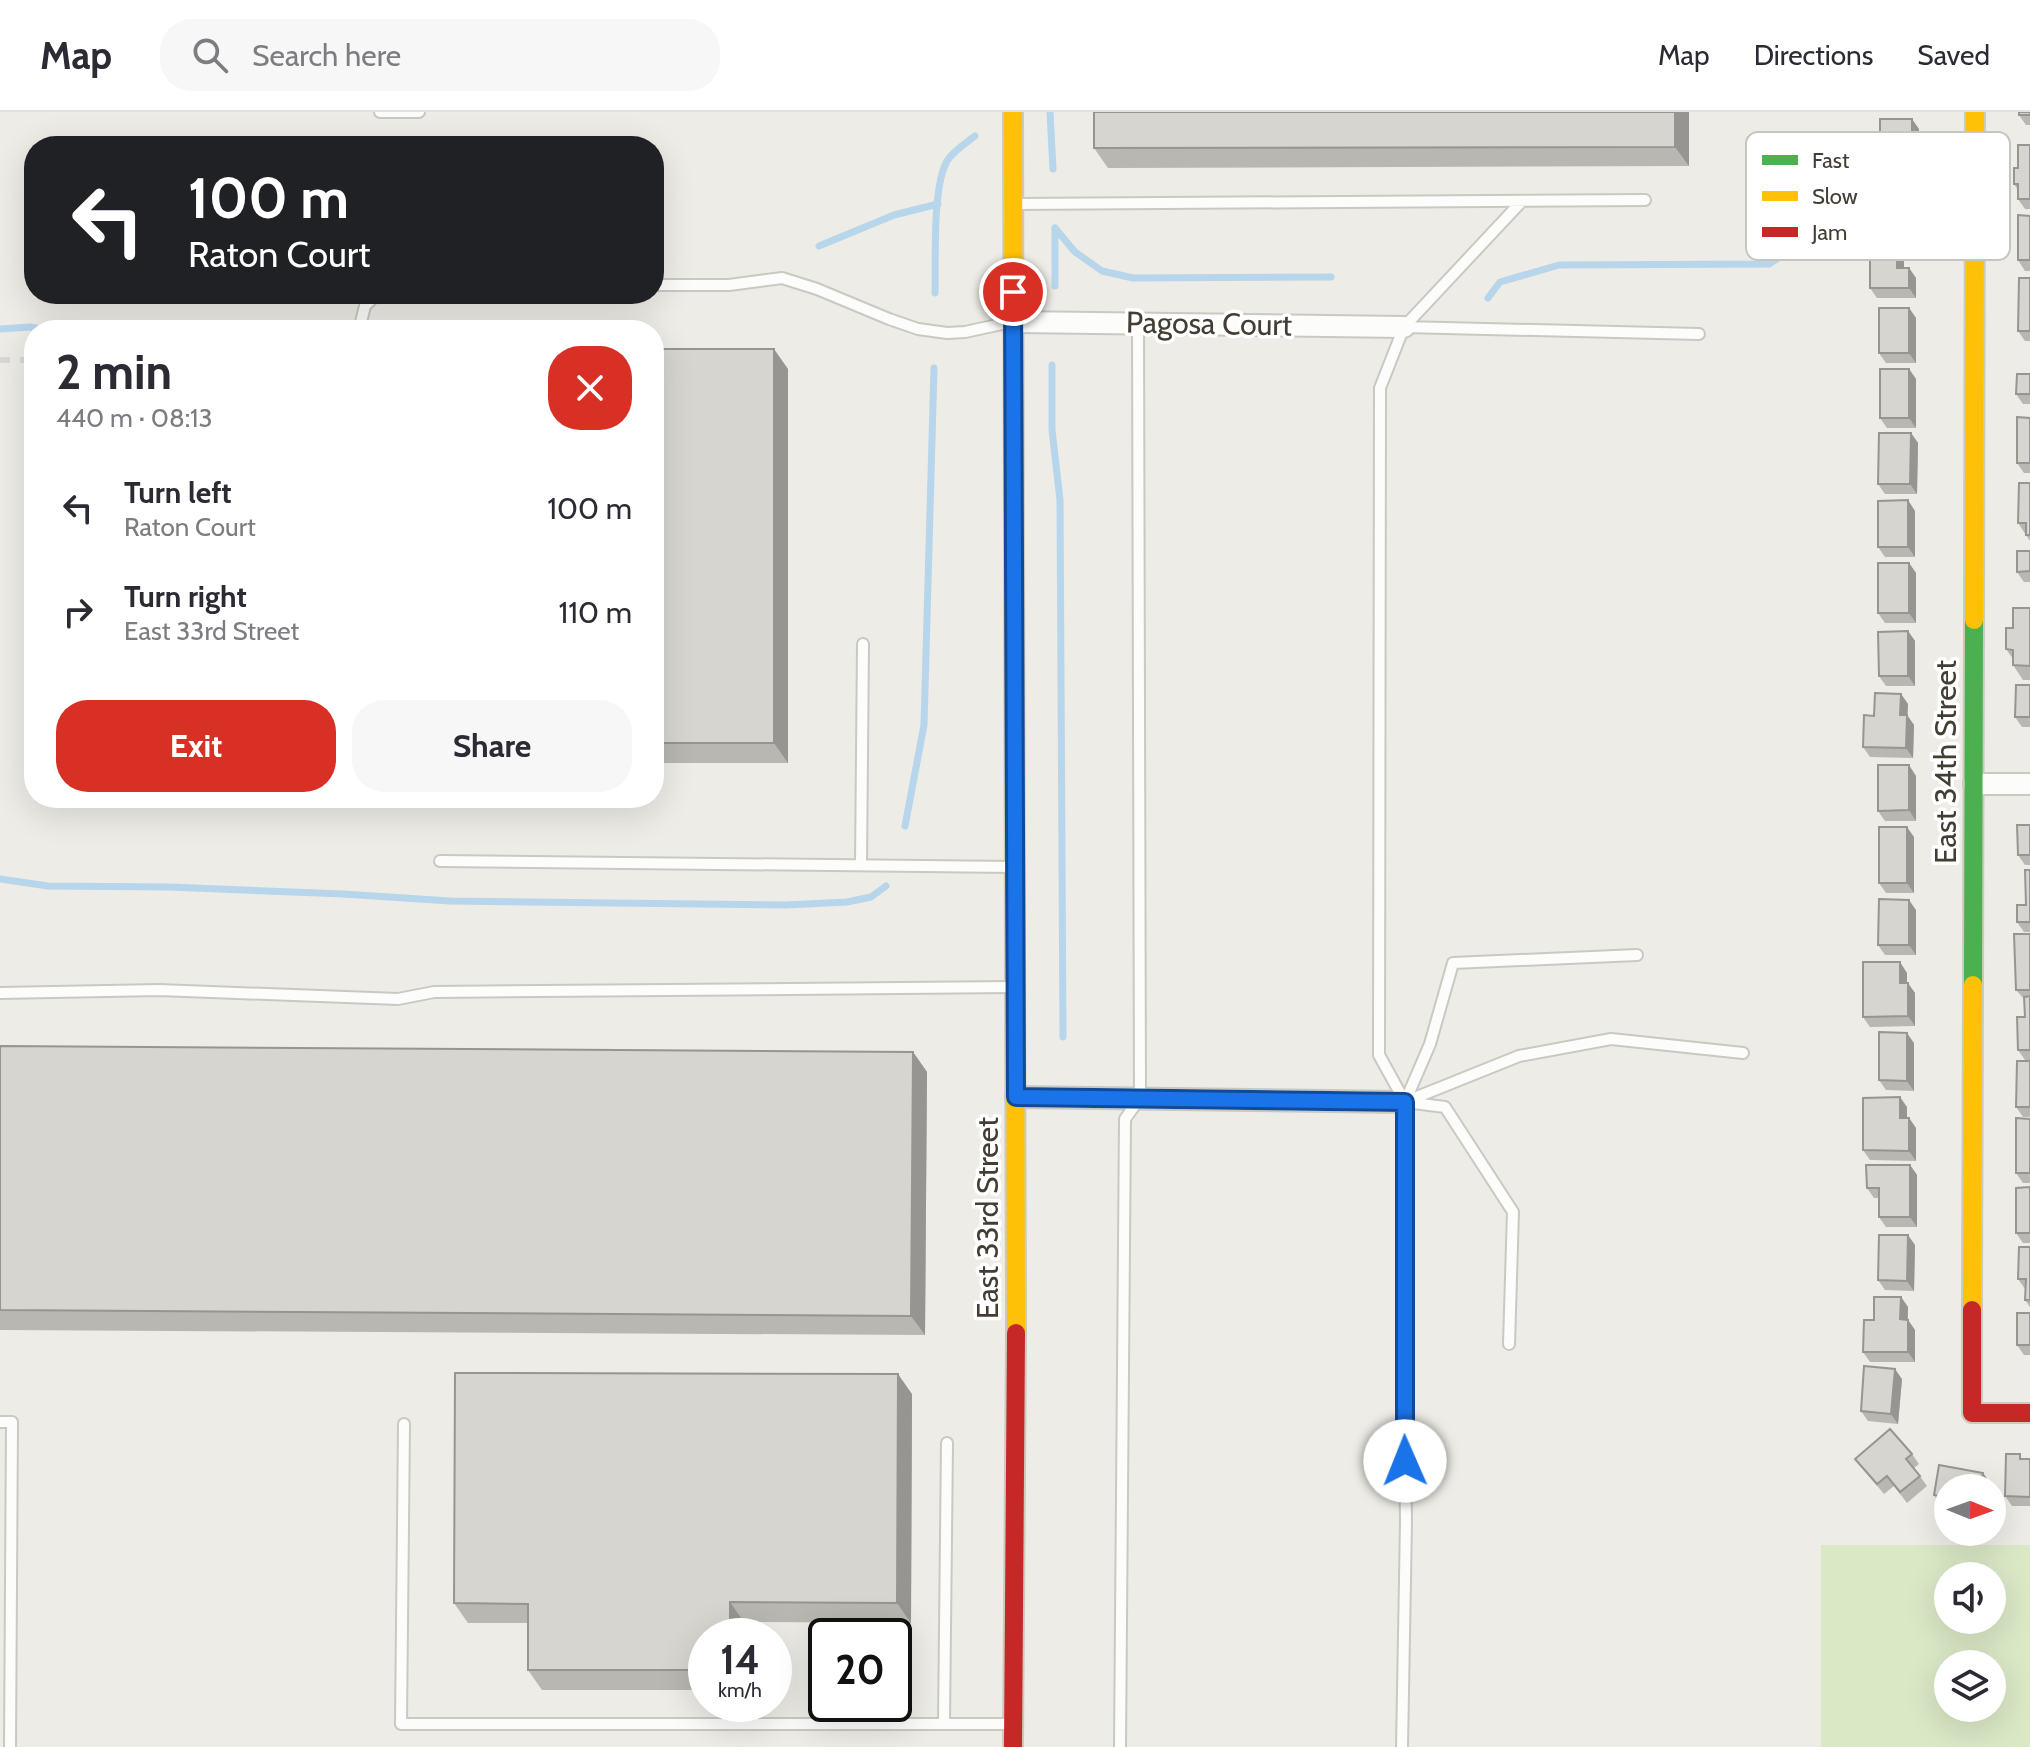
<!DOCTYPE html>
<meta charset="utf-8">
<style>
body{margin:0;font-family:Cabin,sans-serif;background:#f7f7f7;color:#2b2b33;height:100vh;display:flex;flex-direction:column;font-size:30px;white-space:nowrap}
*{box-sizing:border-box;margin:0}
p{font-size:26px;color:#7c7c81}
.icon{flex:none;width:44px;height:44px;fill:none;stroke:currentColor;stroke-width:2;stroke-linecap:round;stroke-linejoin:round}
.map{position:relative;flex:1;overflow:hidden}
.drawer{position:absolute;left:24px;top:208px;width:640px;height:488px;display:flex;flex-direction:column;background:#fff;border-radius:32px;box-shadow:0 8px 32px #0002}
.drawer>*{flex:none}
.banner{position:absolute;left:24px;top:24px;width:640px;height:168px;border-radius:32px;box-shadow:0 8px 32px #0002;background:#202124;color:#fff;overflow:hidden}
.needle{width:52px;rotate:91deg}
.tools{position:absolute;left:1934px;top:1362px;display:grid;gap:16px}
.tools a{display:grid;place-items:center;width:72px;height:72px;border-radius:50%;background:#fff;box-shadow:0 8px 32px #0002;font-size:40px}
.speed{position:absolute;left:688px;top:1506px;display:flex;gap:16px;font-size:40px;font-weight:700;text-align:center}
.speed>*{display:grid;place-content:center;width:104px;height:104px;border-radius:50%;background:#fff;box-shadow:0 8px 32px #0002;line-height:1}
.speed small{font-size:20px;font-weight:400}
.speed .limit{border:4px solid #111;border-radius:12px;background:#fff;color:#111}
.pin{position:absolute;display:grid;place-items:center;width:68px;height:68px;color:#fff;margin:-34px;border:4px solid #fff;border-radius:50%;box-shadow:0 2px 8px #0007}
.me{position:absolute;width:88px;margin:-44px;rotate:359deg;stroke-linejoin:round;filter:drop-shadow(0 0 6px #0008)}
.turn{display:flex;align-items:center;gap:28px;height:168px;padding:0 32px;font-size:36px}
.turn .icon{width:104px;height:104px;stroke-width:2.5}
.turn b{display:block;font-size:56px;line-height:68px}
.round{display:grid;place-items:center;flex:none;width:84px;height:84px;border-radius:32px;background:#f7f7f7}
.headline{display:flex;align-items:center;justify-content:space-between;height:136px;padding:0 32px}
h1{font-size:48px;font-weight:700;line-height:60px}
.action{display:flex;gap:16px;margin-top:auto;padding:16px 32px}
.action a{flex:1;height:92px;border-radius:32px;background:#d93025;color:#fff;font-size:32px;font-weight:700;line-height:92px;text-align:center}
.action a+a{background:#f7f7f7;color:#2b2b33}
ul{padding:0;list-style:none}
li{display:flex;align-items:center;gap:24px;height:104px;padding:0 32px}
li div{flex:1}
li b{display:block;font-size:30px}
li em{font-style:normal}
header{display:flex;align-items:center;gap:48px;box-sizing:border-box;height:112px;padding:0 40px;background:#fff;border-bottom:2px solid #e1e1e2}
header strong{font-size:38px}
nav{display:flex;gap:44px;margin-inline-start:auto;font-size:28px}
.search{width:560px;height:72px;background:#f7f7f7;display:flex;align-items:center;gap:20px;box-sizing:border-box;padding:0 28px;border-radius:32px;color:#7c7c81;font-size:30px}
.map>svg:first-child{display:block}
.green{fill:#dae8c6;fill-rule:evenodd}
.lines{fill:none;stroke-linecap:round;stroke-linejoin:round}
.stream{stroke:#b7d5eb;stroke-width:7}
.lane-casing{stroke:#cac8c2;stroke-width:14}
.street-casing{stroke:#cac8c2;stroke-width:24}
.fast-casing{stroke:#ccc9bd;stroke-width:22}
.slow-casing{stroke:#ccc9bd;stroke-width:22}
.jam-casing{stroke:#ccc9bd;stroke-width:22}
.lane{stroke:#fcfcfb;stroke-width:10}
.street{stroke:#fcfcfb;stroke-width:20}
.fast{stroke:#4caf50;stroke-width:18}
.slow{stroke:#ffc107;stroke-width:18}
.jam{stroke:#c62828;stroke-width:18}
.rail{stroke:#d8d8d7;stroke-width:6;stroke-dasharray:10 10;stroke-linecap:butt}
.wall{fill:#b9b7b2}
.shaded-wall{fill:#969591}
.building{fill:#d7d5cf;stroke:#969591;stroke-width:2}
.route-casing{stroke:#114b97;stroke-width:20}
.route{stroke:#1a73e8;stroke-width:14}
.labels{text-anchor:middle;stroke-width:7;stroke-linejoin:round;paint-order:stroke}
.street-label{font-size:30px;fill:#433d34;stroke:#fff}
.key{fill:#fff;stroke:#c7c5c2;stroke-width:2}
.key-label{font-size:22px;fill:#433d34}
</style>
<header>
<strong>Map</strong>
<div class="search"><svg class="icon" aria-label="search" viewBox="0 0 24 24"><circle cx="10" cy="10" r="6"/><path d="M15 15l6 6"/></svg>Search here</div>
<nav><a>Map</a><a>Directions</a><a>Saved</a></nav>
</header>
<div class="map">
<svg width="2030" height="1635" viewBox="0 0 2030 1635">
<rect width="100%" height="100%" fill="#eeece6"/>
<path class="green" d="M1821 1433H2030V1635H1821ZM1948 1464H1992V1508H1948ZM1948 1552H1992V1596H1948Z"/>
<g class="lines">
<path class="stream" d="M1050 0 1053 57
M1055 116 1075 140 1102 159 1133 166 1331 165
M1055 116V174
M819 134 894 103 938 92
M935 181C936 149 932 76 947 49 953 39 966 31 975 24
M1488 186 1500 170 1559 153 1769 152 1798 133 1806 73
M0 217 30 215 46 218
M1052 253V318L1060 388 1063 925
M905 714 924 613 934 256
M0 767 48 774 170 775 343 782 450 789 786 793 847 790 871 785 886 774"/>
<defs>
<path id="lane" d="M380 0H419
M1015 92 1645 88
M654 173H729L782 166 817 177 889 207 918 217 947 221 965 220 1011 210
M1404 215 1699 222
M359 218 365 194 377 182
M440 749 1013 755
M861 753 863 532
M0 881 159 878 398 887 434 880 1013 875
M1407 989 1519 944 1611 927 1743 941
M1405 990 1379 943 1380 276 1404 215 1522 89
M1405 990 1430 932 1453 851 1637 843
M0 1310H12L10 1635
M404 1312 401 1612H1011
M944 1610 947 1331
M1120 1635 1125 1007 1140 986 1138 211
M1402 1635 1406 1410 1404 1258 1405 990 1445 995 1513 1100 1509 1232"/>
<path id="street" d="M1013 210 1404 215
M1974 672H2030
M1016 985 1405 990"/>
<path id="fast" d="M1973 873 1974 508"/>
<path id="slow" d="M1013 0 1014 422
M1974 508 1975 0
M1015 854 1016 1221
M1972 1198 1973 873"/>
<path id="jam" d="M1014 422 1015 854
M1972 1198V1301H2030
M1013 1635 1016 1221"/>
</defs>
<use href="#lane" class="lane-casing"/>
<use href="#street" class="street-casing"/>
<use href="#fast" class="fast-casing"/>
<use href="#slow" class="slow-casing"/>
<use href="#jam" class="jam-casing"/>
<use href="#lane" class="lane"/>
<use href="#street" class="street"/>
<use href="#fast" class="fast"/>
<use href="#slow" class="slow"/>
<use href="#jam" class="jam"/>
<path class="rail" d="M0 248H34"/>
</g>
<path class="wall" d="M1689 0V54L1108 56 1094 36Z
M2030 0V13H2026L2019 3Z
M1919 17V34H1916L1917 58H1887L1880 48Z
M2030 33V97H2025L2018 87V78L2014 72 2018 56Z
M1911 73 1918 83V124L1884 123 1877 113Z
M2030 104V159H2025L2018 148Z
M1897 131 1904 141V156H1909L1916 166V186H1877L1870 176Z
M2030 166V229H2025L2018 219Z
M1909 196 1916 206V251H1886L1879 241Z
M654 237 788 257V651H654Z
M1909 257 1916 267V316H1887L1880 306Z
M2030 262V292H2023L2016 282Z
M2030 306V361H2024L2017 351Z
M1911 321 1918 331 1917 382H1885L1878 372Z
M2030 371V429L2018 411Z
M1915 399V445H1885L1878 435Z
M2030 439V470H2024L2017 460Z
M1909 451 1916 461V511H1885L1878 501Z
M2030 496V568H2023L2013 553V547L2006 537Z
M1908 519 1915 529V574H1886L1879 564Z
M2030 573V615H2022L2015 605Z
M1901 582 1908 592 1907 603 1914 613 1913 646 1870 645 1863 635 1874 604Z
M1916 664V709H1885L1878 699Z
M2030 713V753H2025L2018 743Z
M1914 725V781H1886L1879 771Z
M2030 758V820H2024L2017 810 2026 793Z
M1916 798V843H1885L1878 833Z
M2030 822V948H2025L2018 938 2025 905V888L2016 878Z
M1907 861V871L1915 881V914L1870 915 1863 905Z
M1914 931V979L1886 978 1879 968Z
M0 934 913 940 927 960 925 1223 0 1218Z
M2030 949V1005H2023L2016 995Z
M1907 995V1006H1909L1916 1016V1049L1870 1048 1863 1038Z
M2030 1007V1071H2023L2016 1061Z
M1910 1053 1917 1063V1115H1886L1879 1105V1086H1874L1867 1076Z
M2030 1075V1131H2023L2016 1121Z
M1915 1133 1914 1179 1885 1178 1878 1168Z
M2030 1135V1195L2025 1188V1177L2018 1167Z
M1901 1185 1908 1195V1208L1915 1218V1250H1870L1863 1240 1874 1208Z
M2030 1201V1243H2024L2017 1233Z
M1902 1267 1898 1312 1868 1309 1861 1299Z
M912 1282 911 1511 744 1510V1524H706V1578H542L528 1558V1511H468L454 1491Z
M1912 1342 1919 1352 1914 1356 1927 1374 1907 1391 1894 1374 1884 1382 1855 1347Z
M2024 1347H2030V1394H2012L2005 1384Z
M1939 1353 1983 1361 1990 1371 1989 1376H1948V1394L1941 1393 1934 1383Z"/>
<path class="shaded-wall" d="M1675 0H1689V54L1675 35Z
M1912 7 1919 17V34L1912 24Z
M1909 24 1916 34 1917 58 1910 48Z
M1911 73 1918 83V124L1911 113Z
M1897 131 1904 141V166L1897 156Z
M1909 156 1916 166V186L1909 176Z
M1909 196 1916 206V251L1909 241Z
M774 237 788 257V651L774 631Z
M1909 257 1916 267V316L1909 306Z
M1911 321 1918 331 1917 382 1910 372Z
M1908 388 1915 399V445L1908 435Z
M1909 451 1916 461V511L1909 501Z
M1908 519 1915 529V574L1908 564Z
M1901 582 1908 592 1907 613 1900 603Z
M1907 603 1914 613 1913 646 1906 636Z
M1909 653 1916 664V709L1909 698Z
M1907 715 1914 725V781L1907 771Z
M1909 788 1916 798V843L1909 833Z
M1900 850 1907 861V881L1900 871Z
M1908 871 1915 881V914L1908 904Z
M1907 921 1914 931V979L1907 969Z
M913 940 927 960 925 1223 911 1204Z
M1900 985 1907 995V1016L1900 1006Z
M1909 1006 1916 1016V1049L1909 1039Z
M1910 1053 1917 1063V1115L1910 1105Z
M1908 1123 1915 1133 1914 1179 1907 1169Z
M1901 1185 1908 1195 1907 1217 1900 1207Z
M1908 1208 1915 1218V1250L1908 1240Z
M1895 1257 1902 1267 1898 1312 1891 1302Z
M898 1262 912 1282 911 1511 897 1491Z
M1983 1361 1990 1371 1989 1376H1980Z
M730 1490 744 1510V1524H730Z"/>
<path class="building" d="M1094 0H1675V35L1094 36Z
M2019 0H2030V3H2019Z
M1880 7H1912V24H1909L1910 48H1880Z
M2018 33H2030V87H2018V72H2014V56H2018Z
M2018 103 2030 104V148H2018Z
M1870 131H1897V156H1909V176H1870Z
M2019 166H2030V219H2018Z
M1879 196H1909V241H1879Z
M654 237H774V631H654Z
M1880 257H1909V306H1880Z
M2017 262H2030V282H2016Z
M2017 305 2030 306V351H2017Z
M1879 321H1911L1910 372H1878Z
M2019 371H2030V423H2026V411H2018Z
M1908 388V435H1878V389Z
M2017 439H2030V459L2017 460Z
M1878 451H1909V501H1878Z
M2013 496H2030V554L2013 553V538L2006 537V516H2013Z
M1908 519V564H1879L1878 520Z
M2016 573H2030V605H2015Z
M1875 581 1901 582 1900 603H1907L1906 636 1863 635 1864 603 1874 604Z
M1878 653H1909V698L1878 699Z
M2017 713H2030V743H2018Z
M1879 715H1907V771H1879Z
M2025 758H2030V810H2017V793H2026Z
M1879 787 1909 788V833H1878Z
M2014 822H2030V878H2016Z
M1863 850H1900V871H1908V904L1863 905Z
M2030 884V938H2018L2017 905H2025L2024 885Z
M1879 920 1907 921V969L1879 968Z
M0 934 913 940 911 1204 0 1198Z
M2017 949H2030V995H2016Z
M1900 985V1006H1909V1039L1863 1038V986Z
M2016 1006 2030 1007V1061H2016Z
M1866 1053H1910V1105H1879V1076H1867Z
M2030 1075V1121H2016V1076Z
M1879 1123H1908L1907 1169 1878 1168Z
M2019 1135H2030V1188H2025L2026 1167H2018Z
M1874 1185H1901L1900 1207 1908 1208V1240H1863L1864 1208H1874Z
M2017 1201H2030V1233H2017Z
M1864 1254 1895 1257 1891 1302 1861 1299Z
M455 1261 898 1262 897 1491 730 1490V1524H706V1558H528V1492L454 1491Z
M1890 1317 1912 1342 1906 1347 1920 1364 1900 1380 1887 1364 1877 1372 1855 1347Z
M2006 1342H2020V1347H2030V1385L2005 1384Z
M1939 1353 1983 1361 1980 1376H1948V1386L1934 1383Z"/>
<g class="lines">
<defs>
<path id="route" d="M1013 180 1016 985 1405 990V1349"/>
</defs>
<use href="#route" class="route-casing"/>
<use href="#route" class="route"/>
</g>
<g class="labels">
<g class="street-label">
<text transform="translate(1209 212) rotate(1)" y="10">Pagosa Court</text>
<text transform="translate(1946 650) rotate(-90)" y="10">East 34th Street</text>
<text transform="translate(988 1106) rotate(-90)" y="10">East 33rd Street</text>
</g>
</g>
<rect x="1746" y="20" width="264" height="128" rx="12" class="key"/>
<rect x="1762" y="43" width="36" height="10" fill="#4caf50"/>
<rect x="1762" y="79" width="36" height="10" fill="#ffc107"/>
<rect x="1762" y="115" width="36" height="10" fill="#c62828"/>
<g class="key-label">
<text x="1812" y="56">Fast</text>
<text x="1812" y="92">Slow</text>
<text x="1812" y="128">Jam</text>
</g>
</svg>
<div class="tools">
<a><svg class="needle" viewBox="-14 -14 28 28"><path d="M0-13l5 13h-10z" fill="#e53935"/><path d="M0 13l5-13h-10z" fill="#7c7c81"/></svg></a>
<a><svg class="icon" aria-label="sound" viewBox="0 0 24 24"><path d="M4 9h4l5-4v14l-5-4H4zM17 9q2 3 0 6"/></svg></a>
<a><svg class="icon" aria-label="layers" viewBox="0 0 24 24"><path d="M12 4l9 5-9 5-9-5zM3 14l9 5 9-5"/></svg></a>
</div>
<div class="speed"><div>14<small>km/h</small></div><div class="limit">20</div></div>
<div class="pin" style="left:1013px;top:180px;background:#d93025"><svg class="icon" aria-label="arrive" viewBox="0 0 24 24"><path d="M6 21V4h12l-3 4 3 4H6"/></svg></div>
<svg class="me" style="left:1405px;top:1349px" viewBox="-20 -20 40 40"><circle r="19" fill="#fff"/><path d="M0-13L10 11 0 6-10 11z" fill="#1a73e8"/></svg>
<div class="banner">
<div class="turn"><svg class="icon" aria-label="left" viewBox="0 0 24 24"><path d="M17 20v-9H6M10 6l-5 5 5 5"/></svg><div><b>100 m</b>Raton Court</div></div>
</div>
<section class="drawer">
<div class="headline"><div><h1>2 min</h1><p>440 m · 08:13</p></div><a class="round" style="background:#d93025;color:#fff"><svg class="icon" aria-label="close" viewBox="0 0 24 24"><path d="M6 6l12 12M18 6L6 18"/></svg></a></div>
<ul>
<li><svg class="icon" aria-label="left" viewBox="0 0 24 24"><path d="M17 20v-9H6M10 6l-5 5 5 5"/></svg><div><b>Turn left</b><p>Raton Court</p></div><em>100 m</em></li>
<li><svg class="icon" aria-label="right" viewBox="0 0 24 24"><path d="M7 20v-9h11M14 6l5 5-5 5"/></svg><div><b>Turn right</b><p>East 33rd Street</p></div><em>110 m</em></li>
</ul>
<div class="action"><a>Exit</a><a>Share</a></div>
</section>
</div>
